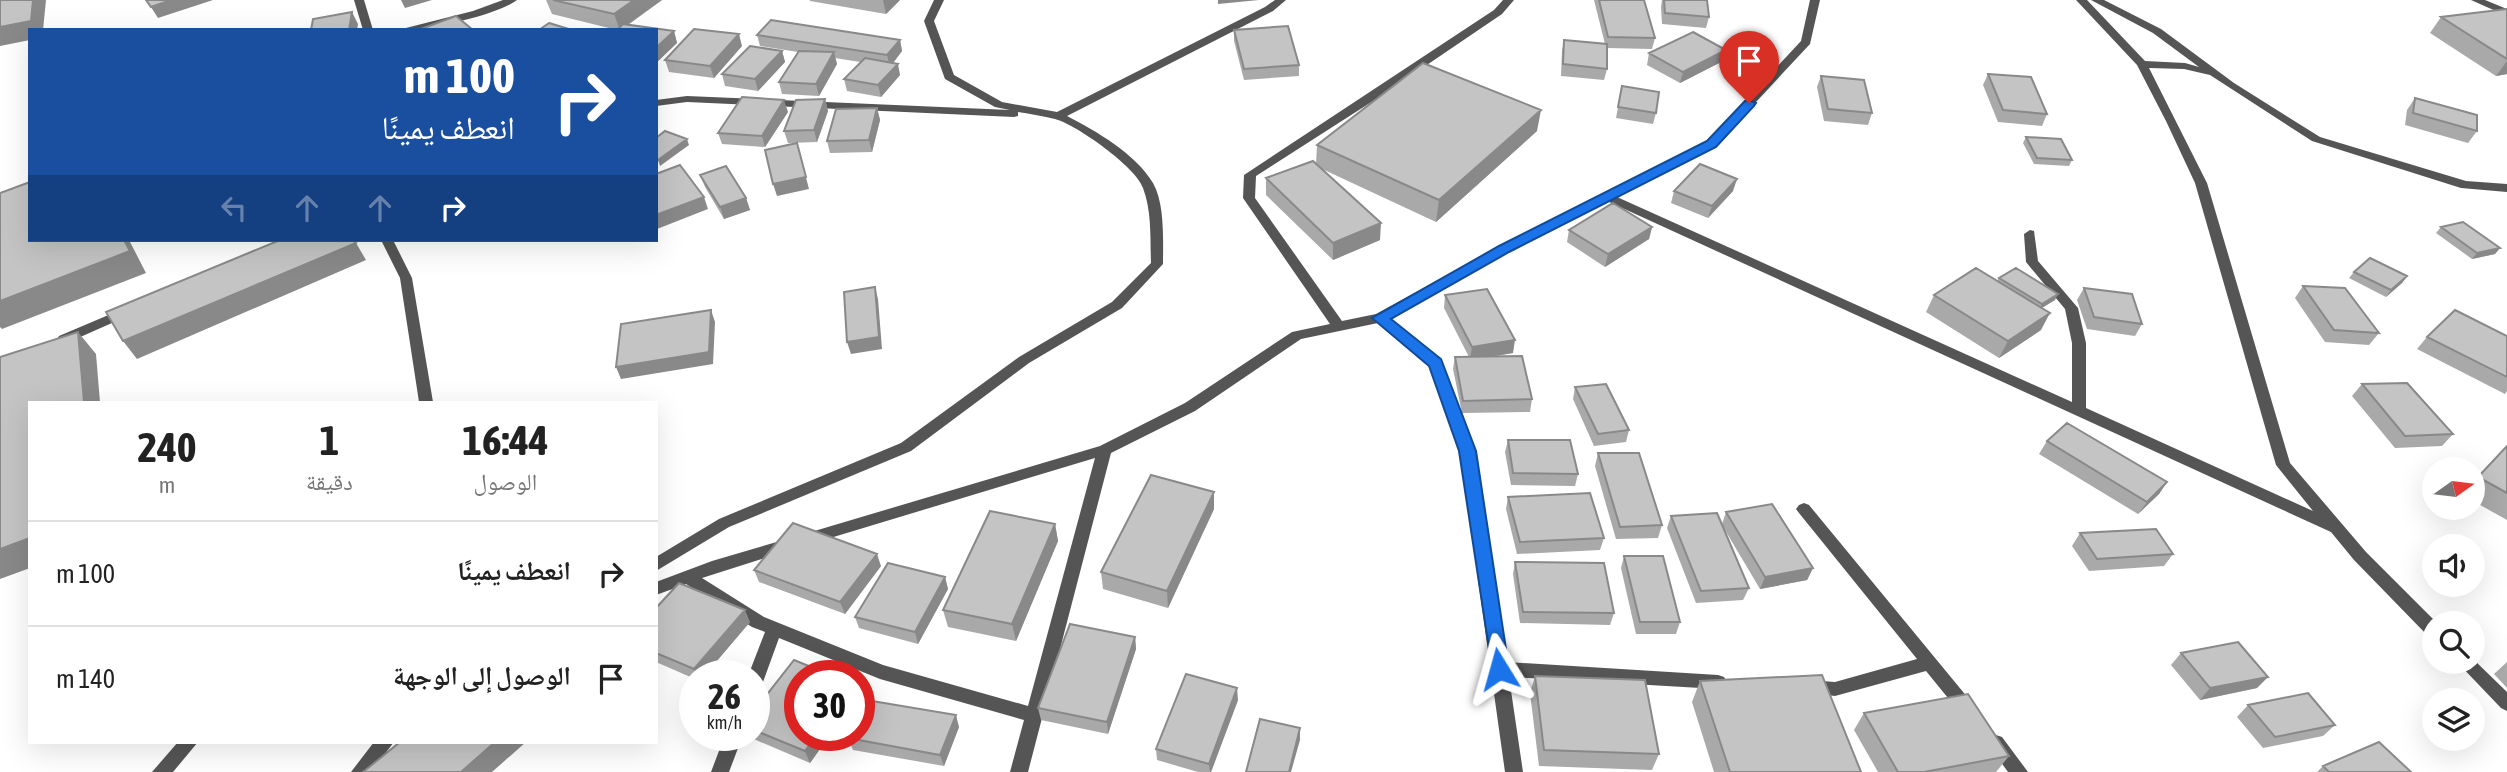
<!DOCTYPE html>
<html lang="ar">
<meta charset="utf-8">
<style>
body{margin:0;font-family:"Asap Condensed","Noto Naskh Arabic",sans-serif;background:#f6f6f6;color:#222;direction:rtl;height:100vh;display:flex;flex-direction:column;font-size:26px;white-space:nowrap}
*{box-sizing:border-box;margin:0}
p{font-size:23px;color:#767676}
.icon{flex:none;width:38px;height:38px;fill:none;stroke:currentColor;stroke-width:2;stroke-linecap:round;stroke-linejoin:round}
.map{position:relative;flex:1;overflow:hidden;direction:ltr}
.details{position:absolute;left:28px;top:401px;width:630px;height:343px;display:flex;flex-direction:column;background:#fff;border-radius:0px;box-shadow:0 7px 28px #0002;direction:rtl}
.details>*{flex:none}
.banner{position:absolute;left:28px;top:28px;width:630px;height:214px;border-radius:0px;box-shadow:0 7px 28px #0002;direction:rtl;background:#1a4fa0;color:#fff;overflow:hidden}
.needle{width:46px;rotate:76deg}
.fabs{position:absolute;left:2422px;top:457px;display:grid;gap:14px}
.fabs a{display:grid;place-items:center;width:63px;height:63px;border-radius:50%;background:#fff;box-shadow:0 7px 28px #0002;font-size:35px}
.speed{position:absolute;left:679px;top:660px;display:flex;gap:14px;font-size:35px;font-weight:700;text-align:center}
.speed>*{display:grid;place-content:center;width:91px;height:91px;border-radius:50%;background:#fff;box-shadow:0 7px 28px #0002;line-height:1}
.speed small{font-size:18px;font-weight:400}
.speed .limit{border:10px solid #d22;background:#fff;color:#111}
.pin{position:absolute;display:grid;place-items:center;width:60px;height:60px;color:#fff;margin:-72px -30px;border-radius:50% 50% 50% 0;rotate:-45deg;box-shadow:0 0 7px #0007}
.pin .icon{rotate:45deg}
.me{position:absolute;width:77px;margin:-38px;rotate:352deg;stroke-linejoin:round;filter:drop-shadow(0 0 5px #0008)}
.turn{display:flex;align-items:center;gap:24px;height:147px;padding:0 28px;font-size:32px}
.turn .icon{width:91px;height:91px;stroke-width:2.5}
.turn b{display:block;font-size:49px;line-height:60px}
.lanes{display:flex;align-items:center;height:66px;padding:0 28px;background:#0003;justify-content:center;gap:35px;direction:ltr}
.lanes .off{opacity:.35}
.eta{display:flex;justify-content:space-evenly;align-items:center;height:119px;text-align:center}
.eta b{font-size:42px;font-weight:700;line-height:49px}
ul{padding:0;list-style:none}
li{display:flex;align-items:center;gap:21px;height:105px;padding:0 28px;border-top:2px solid #e0e0e0}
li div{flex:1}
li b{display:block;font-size:26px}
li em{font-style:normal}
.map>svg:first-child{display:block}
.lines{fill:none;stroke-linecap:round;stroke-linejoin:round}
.minor{fill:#555;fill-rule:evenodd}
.wall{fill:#a9a9a9}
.shaded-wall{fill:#898989}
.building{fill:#c4c4c4;stroke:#898989;stroke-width:2}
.route{fill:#1a73e8;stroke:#114b97;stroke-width:2}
</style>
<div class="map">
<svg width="2507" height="772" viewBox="0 0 2507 772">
<rect width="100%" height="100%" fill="#fff"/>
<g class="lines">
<path class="minor" d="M354 0H364L373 30H363Z
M503 0H517C494 17 427 30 398 30L473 11Z
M934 0H944L934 21 954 75 1002 102 1057 112 1265 7 1275 0H1286L1273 11 1067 116C1096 131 1136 154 1153 183 1165 204 1163 240 1163 264L1122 308 1029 363 911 451 729 527 656 571V557L719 519 901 443 1019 357 1112 302 1151 263C1150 238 1152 212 1143 188 1136 167 1077 125 1055 119 1043 116 1031 114 1018 112V116L1014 117 687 102 656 106V100L687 96 1010 110 995 107 945 79 924 21Z
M1503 0H1514L1502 14 1387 92 1256 176 1255 198 1342 321 1376 314 1500 246 1707 142 1801 41 1810 0H1820L1810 44 1715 146 1617 197 2072 402V343L2065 309 2026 262 2024 234 2030 230 2034 231 2038 261 2078 308 2086 343V408L2313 511 2276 465 2195 183 2166 121 2137 65 2076 0H2087L2145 61 2185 63 2199 67 2153 33 2091 0H2104L2161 29 2234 83 2320 137 2466 181 2507 184V192L2461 188 2312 141 2210 75 2184 69 2149 68 2207 183 2290 463 2366 552 2437 623H2434V638L2428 636 2354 560 2331 532 1607 201 1508 252 1389 319 1441 360 1474 451 1506 662 1718 675 1724 677 1727 682 1724 687 1718 689 1509 677 1523 772H1505L1460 451 1430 365 1378 323 1301 339 1195 411 1111 453 1028 772H1010L1024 720 880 679 779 638 763 682 760 687 754 689V676H748L765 632 752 627 686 584 656 595V582L712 561 787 539 793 541 795 545 793 549 702 578 764 617 883 665 1028 706 1095 458 807 545 801 543 799 539 801 535 1100 446 1185 403 1292 332 1330 324 1243 198 1244 175 1494 10Z
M2471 0H2485L2507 9V16Z
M381 240H393L412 278 433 402H419L400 278Z
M125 308 130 309 132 312 130 315 69 342H59L57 339 59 336Z
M1804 503 1809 505 1973 704 1976 709 1973 714 1967 717 1961 714 1926 671 1835 696 1802 692 1799 687 1802 682 1808 680 1835 682 1917 659 1799 513 1796 509 1799 505Z
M2473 659 2507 692V711L2501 708 2457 662H2473Z
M725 735H743L729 772H711Z
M1996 735 2002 737 2028 772H2008L1987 743 1990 737Z
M178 742H198L173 772H152Z
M374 742H394L371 772H351Z"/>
</g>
<path class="wall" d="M546 0H662L628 25 674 31 677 43 656 63V30H617L552 14Z
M810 0H900L886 14 810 1Z
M1594 0H1644L1655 38 1652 49 1607 48V69L1604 80 1561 76 1562 51 1564 40 1605 44Z
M1652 0H1707L1709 17 1706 28 1662 24 1661 7 1662 0Z
M2507 9V74L2496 76 2430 33 2441 17Z
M1234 30 1299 65V76L1244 80 1234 41Z
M757 35 900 40 902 51 893 63 900 75 881 97 847 91 844 79 860 62 835 58 837 64 819 96 782 94 779 82 798 52 760 46Z
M742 46 714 78 669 72 665 60Z
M1726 50 1723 61 1680 83 1647 65 1649 53Z
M782 51 785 62 758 91 725 86 722 74Z
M1988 74 2047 114 2042 126 1998 122 1983 85Z
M1821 76 1872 113 1868 125 1824 121 1817 87Z
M1622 86 1656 113 1653 124 1616 118Z
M2415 98 2477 131 2468 143 2405 125 2407 110Z
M825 99 828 111 817 142 788 143 784 131Z
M877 108 880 120 872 152 830 153 827 141Z
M788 112 765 147 722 144 718 133Z
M1537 131 1436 222 1320 168 1380 240 1333 260 1266 195V178L1316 164 1317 145Z
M2026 137 2072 160 2069 166 2034 164 2023 143Z
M700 175 746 198 750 210 724 219 705 187Z
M1674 191H1733L1708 218 1671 203Z
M1652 227 1649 239 1605 267 1567 242 1569 230Z
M2441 227 2500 248 2495 254 2472 259 2436 233Z
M2354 272 2407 276 2402 283 2386 297 2349 278Z
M1999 278 2055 300 2042 308 2041 330 1999 358 1926 312 1934 295 1997 281Z
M2303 286 2379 333 2369 345 2325 342 2295 298Z
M2084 288 2142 324 2135 336 2087 329 2077 300Z
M1445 295 1513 353 1489 357 1532 399 1530 412 1462 413 1453 369 1455 357H1469L1444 308Z
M2507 336V391L2505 394 2417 349 2427 337Z
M2362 384 2453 434 2442 446 2395 448 2352 396Z
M1575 387 1629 430 1626 442 1594 446 1573 399Z
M1508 440 1578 474 1575 486 1511 485 1505 452Z
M2047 441 2167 482 2159 494 2138 514 2039 454Z
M2507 446V520L2473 501V483Z
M1598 453 1662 525 1658 538 1616 539 1595 466Z
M1214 492V509L1168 608 1103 589 1101 572Z
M1508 497 1604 538 1600 550 1517 554 1506 509Z
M1726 512 1813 568 1807 580 1760 589 1722 525 1749 588 1743 600 1696 603 1667 528 1671 516 1722 524Z
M1055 524 1058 541 1016 641 948 627 943 610Z
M2080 533 2173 554 2164 566 2089 571 2072 546Z
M1624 556 1680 622 1676 634H1636L1621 568Z
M1515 562 1614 613 1610 625 1520 623 1513 574Z
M881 566 845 614 759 582 754 570Z
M945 577 948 589 918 644 859 628 855 617Z
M656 608 750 622 704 676H695V679L656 662Z
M1135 637 1136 649 1108 734 1041 720 1038 708Z
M2181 653 2257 688 2200 700 2171 665Z
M2507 662V688L2494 674Z
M1535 676 1659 754 1652 770 1539 766 1530 693Z
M1700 681 1861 772H1714L1692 702Z
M1238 700 1211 772H1198L1157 760 1156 749Z
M2248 705 2335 725 2323 736 2263 748 2237 717Z
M754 711 800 735H830L810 763 749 737 748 735H754Z
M1864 713 2009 756 1996 772H1878L1854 730Z
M959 727 944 766 853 750 848 738Z
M2323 766 2411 772H2317Z"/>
<path class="shaded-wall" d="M33 0H46L43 30H30V40L0 46V27Z
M171 0H213L158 18 151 7Z
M401 0H432L405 8Z
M634 0H662L620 30 614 14Z
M883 0H900L886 14Z
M1218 0H1259L1218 4Z
M352 12 358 24 357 30H349Z
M674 31 677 43 656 63V48Z
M739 34 742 46 714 78 710 66Z
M900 40 902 51 890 67 887 55Z
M1726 50 1723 61 1680 83 1683 72Z
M782 51 785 62 758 91 755 79Z
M834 52 837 64 819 96 816 84Z
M2507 61V74L2496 76Z
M898 64 900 75 881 97 878 85Z
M825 99 828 111 817 142 814 130Z
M784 100 788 112 765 147 762 136Z
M877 108 880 120 872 152 869 140Z
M1541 110 1537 131 1436 222 1439 200Z
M687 139 689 145 660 166 658 160Z
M797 143 809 189 777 196 773 184Z
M1737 179 1733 191 1708 218 1712 206Z
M704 197 708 209 657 229 656 215Z
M746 198 750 210 724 219 720 207Z
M1381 223 1380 240 1333 260V243Z
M1652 227 1649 239 1605 267 1608 254Z
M124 240H129L146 273 2 329 0 327V301Z
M356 243 366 260 137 359 123 341Z
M2500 248 2495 254 2472 259 2477 253Z
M2407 276 2402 283 2386 297 2391 290Z
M875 287 878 299 882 349 851 354 847 342Z
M2058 294 2055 300 2038 310 2042 304Z
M711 310 715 322 713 364 621 379 616 367Z
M2050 313 2041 330 1999 358 2008 341Z
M78 332 96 354 100 402H84Z
M1515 340 1513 353 1470 360 1472 347Z
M2167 482 2159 494 2138 514 2147 502Z
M1214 492V509L1168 608 1167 591Z
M1055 524 1058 541 1016 641 1012 624Z
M30 538V568L0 579V549Z
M877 554 881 566 845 614 840 602Z
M1813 568 1807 580 1760 589 1765 577Z
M945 577 948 589 918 644 915 632Z
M745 610 750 622 704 676H697L694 669Z
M1135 637 1136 649 1108 734 1107 722Z
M2268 677 2257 688 2200 700 2210 688Z
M1237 688 1238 700 1211 772H1210L1209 764Z
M956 715 959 727 944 766 940 755Z
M1300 728V740L1291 772H1289Z
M817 735H830L810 763 805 751Z
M495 742H526L492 772H461Z"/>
<path class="building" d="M0 0H33L31 21 0 27Z
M146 0H171L151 7Z
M553 0H634L614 14Z
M1599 0H1644L1655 38 1608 37Z
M1664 0H1707L1709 17 1665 13Z
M2507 9V59L2441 17Z
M352 12 349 30H311L313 19Z
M456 16 473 30H418Z
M771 20 900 40 887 55 757 35Z
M549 23 572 30H539Z
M623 24 674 31 656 48V30H617Z
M1288 26 1299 65 1244 69 1234 30Z
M694 29 739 34 710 66 665 60Z
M1693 32 1726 50 1683 72 1649 53Z
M1564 40 1607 44V69L1563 64Z
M750 46 782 51 755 79 722 74Z
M799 51 834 52 816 84 779 82Z
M865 58 898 64 878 85 844 79Z
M1423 63 1541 110 1439 200 1317 145Z
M1988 74 2031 77 2047 114 2003 110Z
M1821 76 1864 80 1872 113 1828 109Z
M1622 86 1659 92 1656 113 1618 107Z
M742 97 784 100 762 136 718 133Z
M2415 98 2477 115V131L2413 113Z
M825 99 814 130 784 131 796 100Z
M877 108 869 140 827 141 836 109Z
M665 131 687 139 658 160 656 159V138Z
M2026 137 2061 139 2072 160 2037 158Z
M797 143 806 177 773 184 765 150Z
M1313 161 1381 223 1333 243 1266 178Z
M1700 164 1737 179 1712 206 1674 191Z
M680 165 704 197 656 215V174Z
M726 166 746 198 720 207 700 175Z
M30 182V240H124L130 251 0 301V193Z
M1613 203 1652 227 1608 254 1569 230Z
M2463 222 2500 248 2477 253 2441 227Z
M280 240H353L356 243 123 341 106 312Z
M2370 258 2407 276 2391 290 2354 272Z
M1976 268 2050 313 2008 341 1934 295Z
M2016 268 2058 294 2042 304 1999 278Z
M2303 286 2345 288 2379 333 2334 330Z
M875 287 879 337 847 342 844 292Z
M2084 288 2132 294 2142 324 2094 317Z
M1487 289 1515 340 1472 347 1445 295Z
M711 310 709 352 616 367 621 324Z
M2455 310 2507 336V377L2427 337Z
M78 332 84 402H30V538L0 549V357Z
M1522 356 1532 399 1463 401 1455 357Z
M2407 383 2453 434 2405 436 2362 384Z
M1606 384 1629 430 1598 434 1575 387Z
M2067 423 2167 482 2147 502 2047 441Z
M1508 440H1570L1578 474 1513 473Z
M2507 446V493L2478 477Z
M1598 453H1639L1662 525 1620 527Z
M1151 475 1214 492 1167 591 1101 572Z
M1590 493 1604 538 1520 542 1508 497Z
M1772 504 1813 568 1765 577 1726 512Z
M990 511 1055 524 1012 624 943 610Z
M1717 513 1749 588 1701 591 1671 516Z
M793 523 877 554 840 602 754 570Z
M2156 529 2173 554 2097 559 2080 533Z
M1624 556H1663L1680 622H1640Z
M1515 562 1604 563 1614 613 1523 612Z
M888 563 945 577 915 632 855 617Z
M679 583 745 610 694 669 656 653V608Z
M1070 624 1135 637 1107 722 1038 708Z
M2238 642 2268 677 2210 688 2181 653Z
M794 660 833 676H800V735H817L805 751 754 730V711Z
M1186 674 1237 688 1209 764 1156 749Z
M1822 675 1861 772H1730L1700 681Z
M1535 676 1645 680 1659 754 1544 750Z
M2308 693 2335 725 2275 737 2248 705Z
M1968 694 2009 756 1924 772H1898L1864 713Z
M866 700 956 715 940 755 848 738 850 735H859V715Z
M1260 719 1300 728 1289 772H1246Z
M400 742H495L461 772H363Z
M2379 742 2411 772H2329L2323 766Z"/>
<path class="route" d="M1749 100 1756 103 1754 106 1716 147 1509 252 1391 319 1441 359 1476 451 1509 669 1506 675 1499 677 1493 675 1459 451 1429 366 1372 318 1499 246 1707 141 1745 101Z"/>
</svg>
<div class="fabs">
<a><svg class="needle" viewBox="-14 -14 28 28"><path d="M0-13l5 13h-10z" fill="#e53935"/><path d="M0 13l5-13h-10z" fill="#767676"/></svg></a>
<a><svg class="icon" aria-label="sound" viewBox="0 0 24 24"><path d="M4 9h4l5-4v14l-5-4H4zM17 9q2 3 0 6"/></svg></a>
<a><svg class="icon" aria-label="search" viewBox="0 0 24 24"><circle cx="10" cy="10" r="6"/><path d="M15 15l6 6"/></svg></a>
<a><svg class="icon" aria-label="layers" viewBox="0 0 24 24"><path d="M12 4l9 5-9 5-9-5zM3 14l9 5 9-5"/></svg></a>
</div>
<div class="speed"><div>26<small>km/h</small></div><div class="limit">30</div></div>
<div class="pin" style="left:1749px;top:103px;background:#d93025"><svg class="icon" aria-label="arrive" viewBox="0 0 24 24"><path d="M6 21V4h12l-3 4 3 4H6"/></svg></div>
<svg class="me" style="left:1499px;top:669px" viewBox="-20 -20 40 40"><path d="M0-17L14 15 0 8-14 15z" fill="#1a73e8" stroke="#fff" stroke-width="4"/></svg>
<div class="banner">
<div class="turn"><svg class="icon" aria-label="right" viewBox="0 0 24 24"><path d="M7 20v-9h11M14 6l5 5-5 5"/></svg><div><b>100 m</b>انعطف يمينًا</div></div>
<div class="lanes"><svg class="icon off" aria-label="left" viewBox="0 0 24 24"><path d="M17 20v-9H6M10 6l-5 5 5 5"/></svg><svg class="icon off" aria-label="ahead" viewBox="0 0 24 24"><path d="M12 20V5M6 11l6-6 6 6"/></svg><svg class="icon off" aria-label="ahead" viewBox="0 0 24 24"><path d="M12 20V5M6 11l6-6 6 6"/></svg><svg class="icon" aria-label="right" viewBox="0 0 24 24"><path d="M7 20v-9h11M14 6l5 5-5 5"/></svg></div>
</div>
<section class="details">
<div class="eta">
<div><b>16:44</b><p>الوصول</p></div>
<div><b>1</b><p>دقيقة</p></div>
<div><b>240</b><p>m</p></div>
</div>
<ul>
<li><svg class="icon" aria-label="right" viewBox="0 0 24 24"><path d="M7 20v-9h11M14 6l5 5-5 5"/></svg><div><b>انعطف يمينًا</b></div><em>100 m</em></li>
<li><svg class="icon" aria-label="arrive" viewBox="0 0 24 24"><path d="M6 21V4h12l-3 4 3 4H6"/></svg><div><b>الوصول إلى الوجهة</b></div><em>140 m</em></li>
</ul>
</section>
</div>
